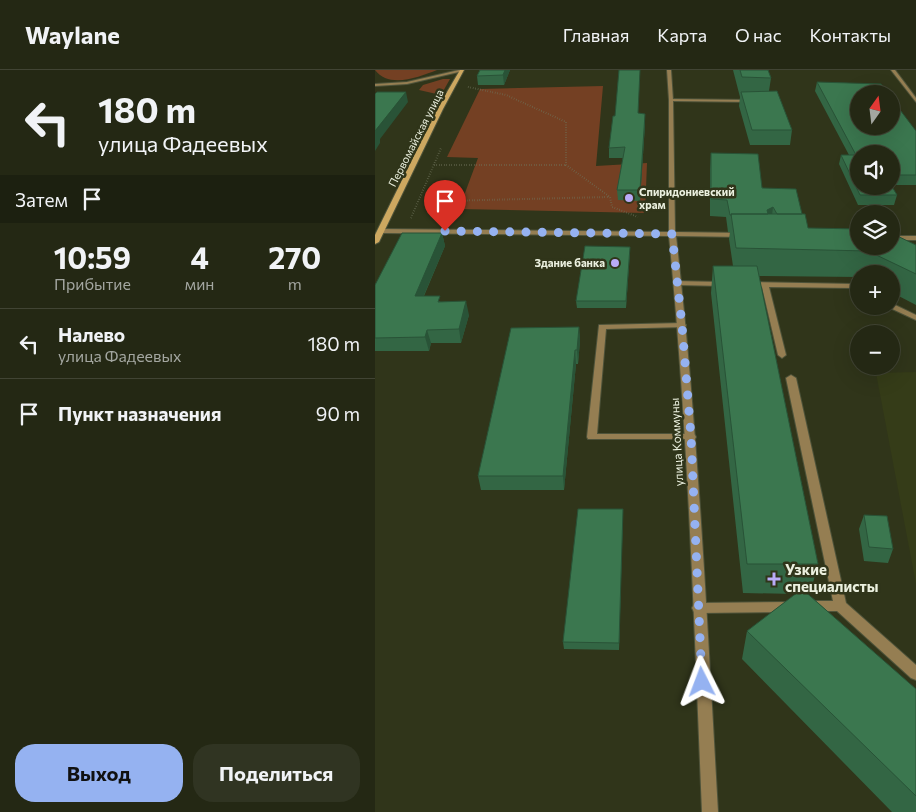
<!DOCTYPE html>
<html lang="ru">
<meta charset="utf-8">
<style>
body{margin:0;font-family:Commissioner,sans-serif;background:#303422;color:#f1f3f6;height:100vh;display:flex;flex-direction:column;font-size:19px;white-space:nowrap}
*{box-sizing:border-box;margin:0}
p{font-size:16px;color:#a3a6a0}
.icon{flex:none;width:28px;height:28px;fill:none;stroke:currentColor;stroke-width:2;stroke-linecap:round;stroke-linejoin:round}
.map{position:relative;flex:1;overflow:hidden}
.side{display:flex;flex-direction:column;background:#242814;width:375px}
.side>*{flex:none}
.guide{background:#242814;color:#f1f3f6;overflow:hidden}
.needle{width:32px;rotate:14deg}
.fabs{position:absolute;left:475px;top:15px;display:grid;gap:10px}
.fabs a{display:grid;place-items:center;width:50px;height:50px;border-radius:50%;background:#242814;box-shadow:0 5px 20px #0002,0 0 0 1px #414434;font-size:25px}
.pin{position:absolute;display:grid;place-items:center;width:42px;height:42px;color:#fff;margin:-51px -21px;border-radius:50% 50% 50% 0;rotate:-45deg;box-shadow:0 0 5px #0007}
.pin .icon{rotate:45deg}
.me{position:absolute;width:55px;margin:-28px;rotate:357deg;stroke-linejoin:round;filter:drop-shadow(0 0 4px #0008)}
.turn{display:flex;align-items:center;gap:18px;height:105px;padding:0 15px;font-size:22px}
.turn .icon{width:65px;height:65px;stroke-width:2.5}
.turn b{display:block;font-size:35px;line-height:42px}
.then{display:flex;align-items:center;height:48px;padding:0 15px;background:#0003;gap:10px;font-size:19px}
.eta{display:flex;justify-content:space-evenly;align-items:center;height:85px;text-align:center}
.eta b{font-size:30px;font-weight:700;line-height:35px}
.button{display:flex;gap:10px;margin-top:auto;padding:10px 15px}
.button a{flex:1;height:58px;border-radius:20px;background:#95b2f1;color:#111;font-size:20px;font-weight:700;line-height:58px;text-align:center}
.button a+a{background:#303422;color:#f1f3f6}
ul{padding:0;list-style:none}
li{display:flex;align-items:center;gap:15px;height:70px;padding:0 15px;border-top:1px solid #414434}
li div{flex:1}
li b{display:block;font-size:19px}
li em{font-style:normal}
header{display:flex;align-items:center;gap:30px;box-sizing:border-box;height:70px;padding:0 25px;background:#242814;border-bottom:1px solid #414434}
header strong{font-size:24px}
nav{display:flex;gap:28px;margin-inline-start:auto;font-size:18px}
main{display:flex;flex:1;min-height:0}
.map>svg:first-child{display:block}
.built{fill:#353c18}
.green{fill:#744023}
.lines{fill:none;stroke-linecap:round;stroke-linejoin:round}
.service-casing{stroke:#4e533a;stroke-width:2}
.minor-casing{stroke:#4e533a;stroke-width:2}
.secondary-casing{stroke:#4e533a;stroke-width:2}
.path{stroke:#6e735b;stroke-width:2;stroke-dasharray:0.5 2;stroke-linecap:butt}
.service{fill:#957e52;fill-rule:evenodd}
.minor{fill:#957e52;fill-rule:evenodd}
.secondary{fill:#cda860;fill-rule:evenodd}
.wall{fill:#364}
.shaded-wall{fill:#295337}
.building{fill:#3b774f;stroke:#295337}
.route{stroke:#95b2f1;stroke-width:9;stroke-dasharray:0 16.2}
.poi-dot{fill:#b9abf7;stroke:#30351a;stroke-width:2}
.labels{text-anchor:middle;stroke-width:5;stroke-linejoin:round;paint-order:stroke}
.far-street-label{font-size:11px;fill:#ebf0df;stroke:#30351a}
.far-poi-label{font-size:11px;font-weight:bold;fill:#ebf0df;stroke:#30351a;text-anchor:start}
.street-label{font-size:12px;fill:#ebf0df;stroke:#30351a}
.near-poi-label{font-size:15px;font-weight:bold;fill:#ebf0df;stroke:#30351a;text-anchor:start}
</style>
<header>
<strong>Waylane</strong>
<nav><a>Главная</a><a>Карта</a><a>О нас</a><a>Контакты</a></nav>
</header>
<main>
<section class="side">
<div class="guide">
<div class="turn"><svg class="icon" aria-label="left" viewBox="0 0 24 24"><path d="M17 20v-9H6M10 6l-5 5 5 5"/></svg><div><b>180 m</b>улица Фадеевых</div></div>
<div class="then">Затем<svg class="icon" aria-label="arrive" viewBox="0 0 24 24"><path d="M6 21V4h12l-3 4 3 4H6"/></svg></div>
</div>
<div class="eta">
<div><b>10:59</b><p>Прибытие</p></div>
<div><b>4</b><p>мин</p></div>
<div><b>270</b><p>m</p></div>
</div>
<ul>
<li><svg class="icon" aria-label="left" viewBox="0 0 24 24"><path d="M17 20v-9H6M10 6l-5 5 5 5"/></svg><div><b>Налево</b><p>улица Фадеевых</p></div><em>180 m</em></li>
<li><svg class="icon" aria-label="arrive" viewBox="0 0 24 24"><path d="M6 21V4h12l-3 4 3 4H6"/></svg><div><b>Пункт назначения</b></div><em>90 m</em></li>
</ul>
<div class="button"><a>Выход</a><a>Поделиться</a></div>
</section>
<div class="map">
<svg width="541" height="742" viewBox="0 0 541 742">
<rect width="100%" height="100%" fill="#30351a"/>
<path class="built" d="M541 302V514L501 303Z"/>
<path class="green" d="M0 0H62C44 7 14 19 0 0Z
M68 9H75L66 25 44 20 48 15Z
M228 16 221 96 272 93 270 143 84 139 103 88 72 87 105 19Z"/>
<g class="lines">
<defs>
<path id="service" d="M294 29 378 30 380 31 378 32 296 31Z
M299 211 348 212 352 214 348 216 302 215H299Z
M370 212 480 214 484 215V220L479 218 394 217 411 285 407 288 403 285 387 217 370 216Z
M516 233 541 245V250L513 237 516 236Z
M307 253 311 255 310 257 231 259 222 364H316L320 365 321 367 320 369H213L212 367 224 255Z
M416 305 421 308 471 533 541 595V610L536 608 462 541H434L430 540 428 536 430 532 434 531H458L411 308Z
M417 532 421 533 423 537 421 541 417 542 323 543 319 542 317 538 319 534 323 533Z"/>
<path id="minor" d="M84 0 88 1 32 14 0 16V14L32 12Z
M292 0H296L298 30 300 162 368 163 371 165 368 167 301 166C323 358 332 550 343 742H327C319 550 313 358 294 166L7 163 4 161 7 159 294 162V30Z
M516 0H520L541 28V32Z
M516 166H541V170H516Z"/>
<path id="secondary" d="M85 0H89L68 39 4 172 0 174V165L62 39Z"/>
</defs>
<use href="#service" class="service-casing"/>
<use href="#minor" class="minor-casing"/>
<use href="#secondary" class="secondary-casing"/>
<path class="path" d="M93 17 131 25 191 52V95L235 127 237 137 263 147
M59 95H191
M66 131 85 146
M67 131 233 127
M36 148 66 78"/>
<use href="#service" class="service"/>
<use href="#minor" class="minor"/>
<use href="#secondary" class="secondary"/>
</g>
<path class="wall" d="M105 0H135L129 15H103L102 6Z
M358 0H393L396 8 394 21 417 60 415 75H375L364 36 365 27Z
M442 12 541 61V115H516V84H484L522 125 519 135H483L464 94 466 85H474L440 21Z
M264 43 270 54 265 131 243 130 242 120 248 88H234V78Z
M336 83 427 144 433 158 541 175V235L516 222V204H484V207L384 206 443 494 435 524H433L541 619V742H517L367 589 372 561 421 524 368 523 336 223 338 196H358L354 169 355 162H353L351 147 335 146V99Z
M67 163 70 176 49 226 66 232 94 245 86 273H56L54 281H0V215Z
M255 177 251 238H202L201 231Z
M204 257 205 271 203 294H201L189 420H106L103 406Z
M248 439 244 580 189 579 188 572Z
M489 445 518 479 513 493 489 491 484 459Z"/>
<path class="shaded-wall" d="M130 0H135L129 15 128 5Z
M31 22 33 32 5 69V73L0 81V61Z
M270 44V54L265 131V120Z
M398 137 396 154 392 140Z
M67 163 70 176 43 239 40 226Z
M255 177V183L251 238V231Z
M91 231 94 245 86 273 84 259Z
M204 257 205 271 203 294 202 280Z
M52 260 56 273 54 281 50 267Z
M200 280 201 294 189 420 188 406Z
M248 439V447L244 580V573Z"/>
<path class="building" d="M105 0H130L128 5 102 6Z
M244 0H265L263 43 270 44 265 120H242L250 77 234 78 238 46H240Z
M365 0H393L396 8 367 7Z
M442 12 506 14 513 24H484V56H516V28L541 61V105H516V84H484V116H516V115L522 125H485L466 85H481Z
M402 21 417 60H377L366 22Z
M2 22H31L0 61V24Z
M336 83 383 84 387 118 421 119 427 144H402L398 137 392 140 393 144H356L357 145H355L352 130 336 129Z
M356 144H430L433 158 484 159V176H516V163L541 175V204L493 181 361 178Z
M27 163H67L40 226H65L63 232 91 231 84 259 52 260 50 267 0 268V215Z
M210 176 255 177 251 231H201Z
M338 196H382L443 494H372Z
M204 257 202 280H200L188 406H103L136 258Z
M203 439H248L244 573 188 572Z
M489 445 512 446 518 479 494 477Z
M427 519 541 619V726L372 561Z"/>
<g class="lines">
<path class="route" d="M70 161 297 164 307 255 316 366 327 612"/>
</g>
<g class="poi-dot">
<circle cx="254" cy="128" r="5"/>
<circle cx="240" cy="193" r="5"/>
<path d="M396.5 501.5h5v5h5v5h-5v5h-5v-5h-5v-5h5z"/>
</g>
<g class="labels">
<g class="far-street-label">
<text transform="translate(41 68) rotate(-63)" y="4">Первомайская улица</text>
</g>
<g class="far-poi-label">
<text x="264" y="126">Спиридониевский<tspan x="264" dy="13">храм</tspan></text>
<text x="230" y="197" text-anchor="end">Здание банка</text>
</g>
<g class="street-label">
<text transform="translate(302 372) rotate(-93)" y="4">улица Коммуны</text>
</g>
<g class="near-poi-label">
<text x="410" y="505">Узкие<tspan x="410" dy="17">специалисты</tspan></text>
</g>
</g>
</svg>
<div class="fabs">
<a><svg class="needle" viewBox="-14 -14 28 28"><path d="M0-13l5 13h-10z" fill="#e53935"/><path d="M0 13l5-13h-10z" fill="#a3a6a0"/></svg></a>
<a><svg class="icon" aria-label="sound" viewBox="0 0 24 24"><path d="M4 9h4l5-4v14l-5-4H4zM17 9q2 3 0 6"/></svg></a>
<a><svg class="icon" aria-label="layers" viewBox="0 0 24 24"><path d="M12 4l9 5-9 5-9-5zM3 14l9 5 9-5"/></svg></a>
<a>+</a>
<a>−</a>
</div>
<div class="pin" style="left:70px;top:161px;background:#d93025"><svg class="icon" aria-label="arrive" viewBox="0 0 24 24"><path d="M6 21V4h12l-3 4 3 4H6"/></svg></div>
<svg class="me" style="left:327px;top:612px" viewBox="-20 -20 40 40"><path d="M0-17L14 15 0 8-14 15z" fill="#95b2f1" stroke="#fff" stroke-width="4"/></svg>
</div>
</main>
